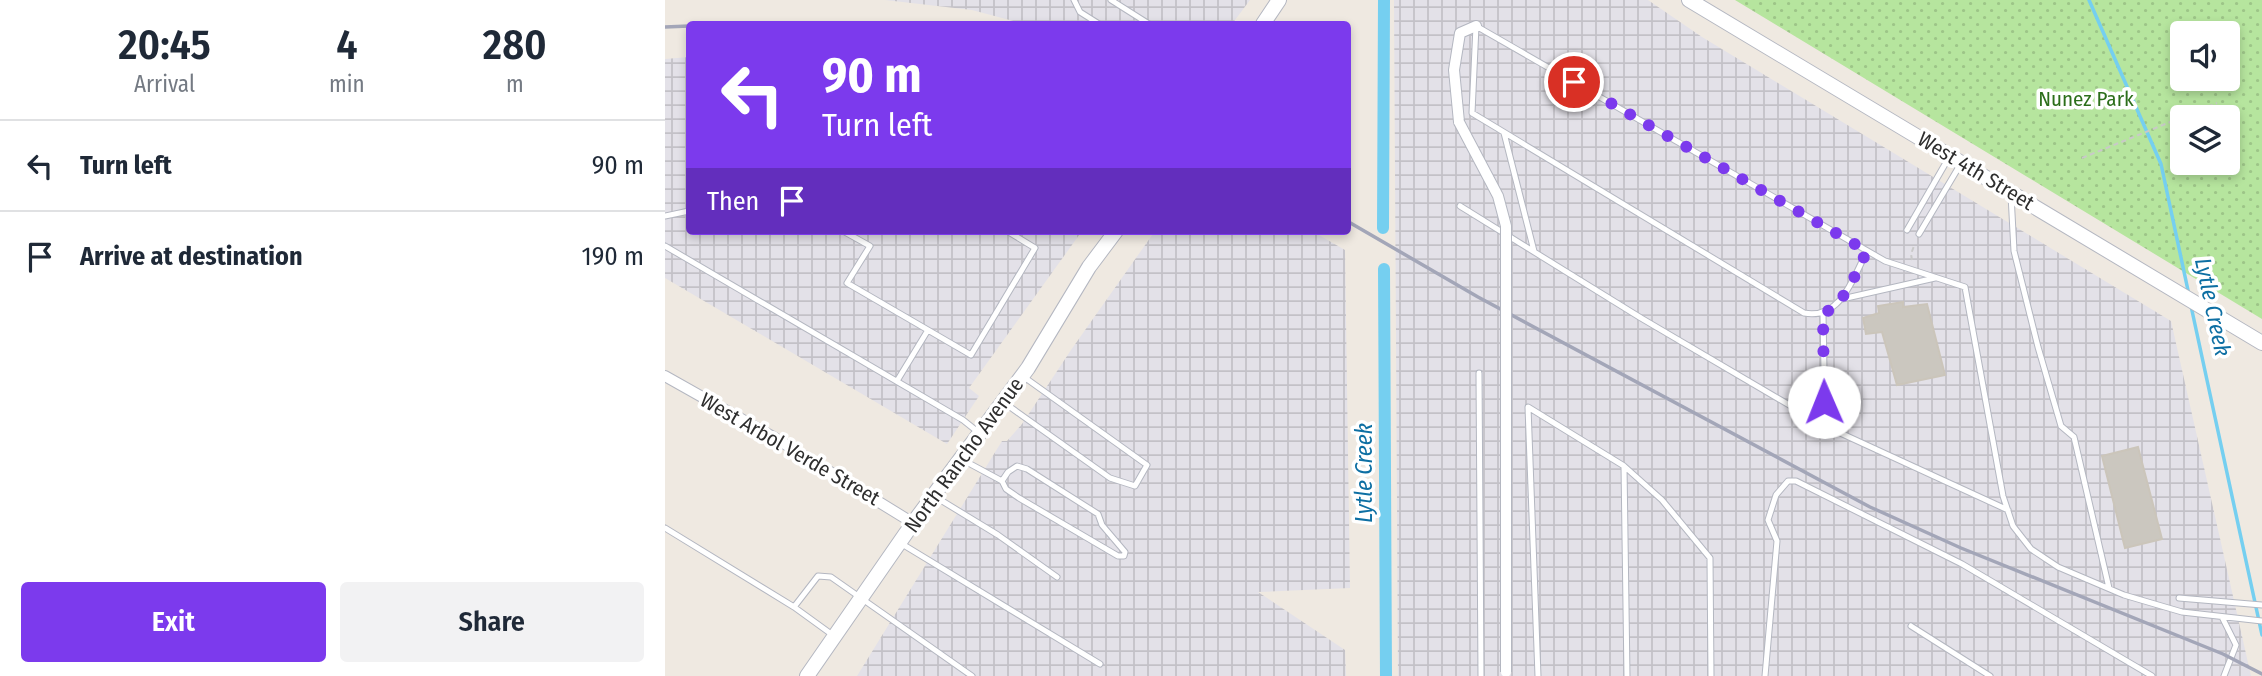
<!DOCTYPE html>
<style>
body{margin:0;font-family:"Fira Sans Condensed",sans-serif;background:#f2f2f3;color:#1f2937;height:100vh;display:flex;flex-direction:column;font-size:26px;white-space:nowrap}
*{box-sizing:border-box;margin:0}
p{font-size:23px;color:#747a83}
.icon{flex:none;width:38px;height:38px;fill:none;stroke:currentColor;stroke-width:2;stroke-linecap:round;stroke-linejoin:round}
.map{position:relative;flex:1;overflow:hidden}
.sheet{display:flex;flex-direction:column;background:#fff;width:665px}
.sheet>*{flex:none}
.guide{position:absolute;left:21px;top:21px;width:665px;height:214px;border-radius:7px;box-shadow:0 4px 10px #0003;background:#7c3aed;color:#fff;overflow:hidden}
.tools{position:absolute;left:1505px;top:21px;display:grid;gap:14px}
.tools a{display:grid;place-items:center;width:70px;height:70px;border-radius:7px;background:#fff;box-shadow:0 4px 10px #0003;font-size:35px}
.pin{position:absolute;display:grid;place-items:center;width:60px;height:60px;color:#fff;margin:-30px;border:4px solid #fff;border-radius:50%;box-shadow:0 2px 7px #0007}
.me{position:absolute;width:77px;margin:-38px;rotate:359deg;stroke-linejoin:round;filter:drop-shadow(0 0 5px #0008)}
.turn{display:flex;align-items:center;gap:24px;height:147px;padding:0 21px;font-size:32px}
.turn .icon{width:91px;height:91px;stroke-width:2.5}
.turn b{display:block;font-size:49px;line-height:60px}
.then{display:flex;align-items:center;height:66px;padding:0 21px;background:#0003;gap:14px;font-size:26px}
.eta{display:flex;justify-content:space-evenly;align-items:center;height:119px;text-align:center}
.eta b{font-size:42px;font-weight:600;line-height:49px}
.primary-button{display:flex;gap:14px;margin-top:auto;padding:14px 21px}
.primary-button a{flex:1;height:80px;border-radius:7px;background:#7c3aed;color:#fff;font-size:28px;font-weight:600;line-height:80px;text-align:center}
.primary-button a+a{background:#f2f2f3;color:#1f2937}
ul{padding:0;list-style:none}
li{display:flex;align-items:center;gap:21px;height:91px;padding:0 21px;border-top:2px solid #e0e1e3}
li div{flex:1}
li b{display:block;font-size:26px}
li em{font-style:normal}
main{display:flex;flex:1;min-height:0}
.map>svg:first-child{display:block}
.industrial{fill:url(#industrial-grid)}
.park{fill:url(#park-dots);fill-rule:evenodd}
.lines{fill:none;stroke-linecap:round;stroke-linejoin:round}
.stream{stroke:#75cff0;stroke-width:3.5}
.canal{stroke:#75cff0;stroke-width:12}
.building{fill:#cbc7bf;stroke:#cbc5ba;stroke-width:2}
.service-casing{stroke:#b4b7c1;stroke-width:7}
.minor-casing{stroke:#b4b7c1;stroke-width:12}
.tertiary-casing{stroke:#b4b7c1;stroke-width:16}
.path{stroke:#c9c9c9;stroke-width:2;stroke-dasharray:5 3.5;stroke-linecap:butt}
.service{stroke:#fff;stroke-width:5}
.minor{stroke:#fff;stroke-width:10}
.tertiary{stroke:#fff;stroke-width:14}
.rail{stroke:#a3a6b8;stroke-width:3.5}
.minor-bridge-casing{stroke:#b4b7c1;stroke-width:12;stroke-linecap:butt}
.minor-bridge{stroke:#fff;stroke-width:10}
.route{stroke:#7c3aed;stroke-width:12;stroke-dasharray:0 21.6}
.labels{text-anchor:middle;stroke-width:7;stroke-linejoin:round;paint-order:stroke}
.park-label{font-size:21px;fill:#2c6e1b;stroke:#fff}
.street-label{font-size:21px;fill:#2e2e2e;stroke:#fff}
.water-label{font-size:23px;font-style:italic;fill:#0d6fa3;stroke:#fff}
</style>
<main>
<section class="sheet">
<div class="eta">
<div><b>20:45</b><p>Arrival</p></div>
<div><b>4</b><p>min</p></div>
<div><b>280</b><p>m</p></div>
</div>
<ul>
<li><svg class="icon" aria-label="left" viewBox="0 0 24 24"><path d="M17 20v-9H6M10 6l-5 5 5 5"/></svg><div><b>Turn left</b></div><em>90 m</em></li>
<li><svg class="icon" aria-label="arrive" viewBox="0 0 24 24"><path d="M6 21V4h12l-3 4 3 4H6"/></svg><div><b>Arrive at destination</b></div><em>190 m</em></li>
</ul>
<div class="primary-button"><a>Exit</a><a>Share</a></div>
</section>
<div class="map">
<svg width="1597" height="676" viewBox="0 0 1597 676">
<defs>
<pattern id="industrial-grid" width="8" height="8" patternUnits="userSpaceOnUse" patternTransform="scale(1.75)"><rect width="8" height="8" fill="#e3e1e8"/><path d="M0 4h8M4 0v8" fill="none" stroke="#c3c1c7"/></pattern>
<pattern id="park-dots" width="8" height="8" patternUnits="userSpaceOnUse" patternTransform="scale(1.75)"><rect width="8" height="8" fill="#b6e59e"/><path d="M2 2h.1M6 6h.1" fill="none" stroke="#9dc588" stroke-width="1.8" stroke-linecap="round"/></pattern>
</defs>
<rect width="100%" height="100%" fill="#efe9e1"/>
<path class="industrial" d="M220 0H585L567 24H360L307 10Z
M729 0H983L1037 37 1506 321 1586 676H733Z
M24 57V231H417L304 388 314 396 282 444 0 278V59Z
M490 231H647L680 250 685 588 593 592 680 650 681 676H192L337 441H342L357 424 406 350Z"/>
<path class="park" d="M1070 0H1597V319ZM1517 33H1563V79H1517ZM1517 117H1563V163H1517Z"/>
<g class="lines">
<path class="stream" d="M1424 0 1496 164 1524 295
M1526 306 1597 635"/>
<path class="canal" d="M718 228 719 0
M719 269 721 676"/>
</g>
<path class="building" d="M1238 302V307L1262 304 1280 375 1232 385 1217 332 1201 334 1198 318 1214 313 1213 306Z
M1473 447 1497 539 1460 548 1437 456Z"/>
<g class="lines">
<defs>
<path id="service" d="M409 0 415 12 434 24
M446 0 484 24
M839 133 869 251
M1346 195 1349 251 1373 347 1396 426 1409 437 1444 588
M795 206 976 318 1160 426 1343 510
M0 216 24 211
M1242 230 1283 159
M178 231 205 246 182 283 306 355 370 248 342 231
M1254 234 1295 165
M0 246 298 420 313 432
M1202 251C1188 278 1176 320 1139 313L807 113 811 26 1220 261 1300 287 1338 496 1348 526 1366 549 1393 567 1459 595 1517 612 1597 621
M1177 299 1270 278
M1158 314 1160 426
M814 373 816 676
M232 381 263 330
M338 402 445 478 470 486 482 465 359 377
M296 459 337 481 341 489 354 498 453 556H459L460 552 437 525 433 514 362 469 352 466 343 472 337 481
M959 466 997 500 1045 558 1046 676
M269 496 333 535 392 577
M0 528 129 607 169 636
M237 544 435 664
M1514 598 1597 605
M129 607 153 576 166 577 307 676
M1557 617 1571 645 1559 676
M1246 626 1325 676
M873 676 863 407 959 466 962 676
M1100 676 1112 541 1103 520 1111 495 1123 481H1131L1297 564 1487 676"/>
<path id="minor" d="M794 122 789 70 795 33 811 26
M0 376 110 438 248 523"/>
<path id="tertiary" d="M1024 0 1597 343
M598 24 614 0
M142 676 248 523 363 368 424 267 451 231"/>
</defs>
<use href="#service" class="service-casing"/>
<use href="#minor" class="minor-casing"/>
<use href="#tertiary" class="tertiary-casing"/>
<path class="path" d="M1417 158 1552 103
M1247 260 1246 254 1249 246"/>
<use href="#service" class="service"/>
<use href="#minor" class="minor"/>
<use href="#tertiary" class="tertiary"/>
<path class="rail" d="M90 24H127
M0 27 24 26
M682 221 813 297 1205 507 1296 548 1558 654 1597 674"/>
<defs>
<path id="minor-bridge" d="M794 122 833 196 841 226V672"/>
</defs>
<use href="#minor-bridge" class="minor-bridge-casing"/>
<use href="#minor-bridge" class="minor-bridge"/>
</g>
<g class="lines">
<path class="route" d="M909 82 1202 251C1190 274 1182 301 1158 314L1159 402"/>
</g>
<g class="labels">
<g class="park-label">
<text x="1421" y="106">Nunez Park</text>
</g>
<g class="street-label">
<text transform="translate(1311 171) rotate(31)" y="7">West 4th Street</text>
<text transform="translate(125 449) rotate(30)" y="7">West Arbol Verde Street</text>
<text transform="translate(299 455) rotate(-54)" y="7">North Rancho Avenue</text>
</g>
<g class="water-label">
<text transform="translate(1548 307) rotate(78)" y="8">Lytle Creek</text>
<text transform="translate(699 473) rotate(-90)" y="8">Lytle Creek</text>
</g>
</g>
</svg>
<div class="tools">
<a><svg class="icon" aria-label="sound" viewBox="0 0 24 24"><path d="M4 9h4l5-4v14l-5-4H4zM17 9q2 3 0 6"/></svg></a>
<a><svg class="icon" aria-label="layers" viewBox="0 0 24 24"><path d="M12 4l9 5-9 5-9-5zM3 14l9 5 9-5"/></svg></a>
</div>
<div class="pin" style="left:909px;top:82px;background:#d93025"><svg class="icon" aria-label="arrive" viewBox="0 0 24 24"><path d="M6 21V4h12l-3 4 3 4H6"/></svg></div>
<svg class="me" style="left:1159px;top:402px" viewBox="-20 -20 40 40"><circle r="19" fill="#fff"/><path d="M0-13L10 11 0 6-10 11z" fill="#7c3aed"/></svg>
<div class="guide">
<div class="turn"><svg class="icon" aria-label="left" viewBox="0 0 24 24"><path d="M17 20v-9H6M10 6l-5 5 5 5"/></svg><div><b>90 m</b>Turn left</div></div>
<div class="then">Then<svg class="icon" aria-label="arrive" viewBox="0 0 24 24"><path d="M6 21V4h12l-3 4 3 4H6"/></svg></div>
</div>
</div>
</main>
